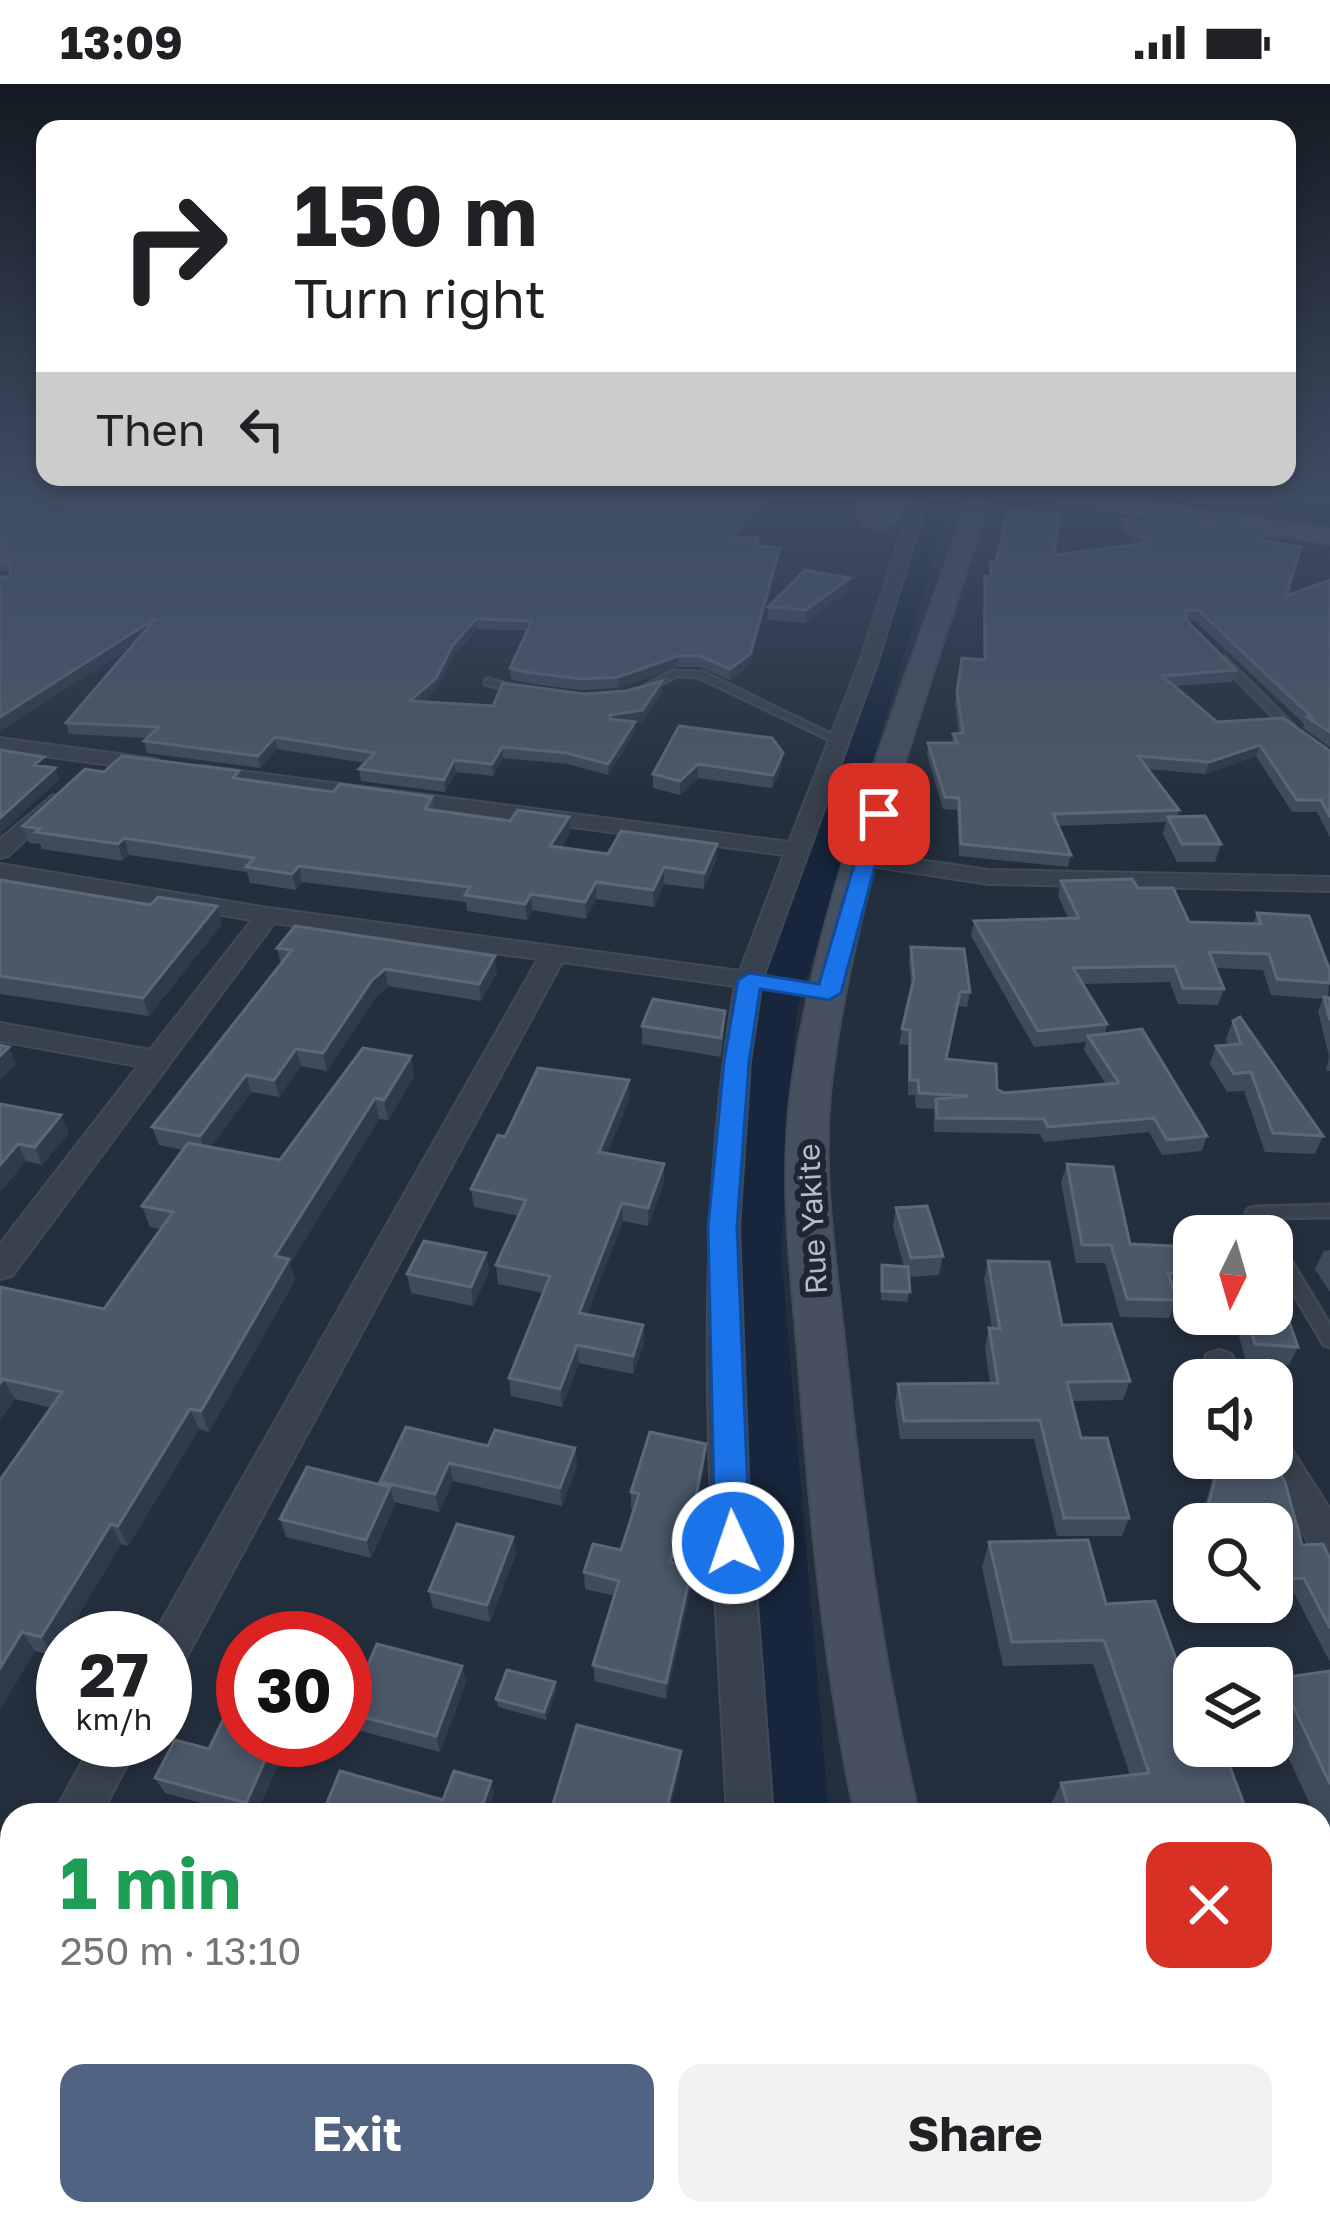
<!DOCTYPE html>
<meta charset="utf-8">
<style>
body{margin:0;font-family:"Golos Text",sans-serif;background:#f2f2f2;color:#202124;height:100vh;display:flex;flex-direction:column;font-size:45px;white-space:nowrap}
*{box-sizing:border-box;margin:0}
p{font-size:39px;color:#757577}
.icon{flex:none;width:66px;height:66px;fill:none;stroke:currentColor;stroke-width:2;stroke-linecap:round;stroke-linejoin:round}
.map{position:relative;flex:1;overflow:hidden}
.sheet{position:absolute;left:0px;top:1719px;width:1332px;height:423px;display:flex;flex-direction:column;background:#fff;border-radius:36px 36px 0 0;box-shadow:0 6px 18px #0003}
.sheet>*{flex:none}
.hud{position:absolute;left:36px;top:36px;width:1260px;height:366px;border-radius:24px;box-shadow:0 6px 18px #0003;background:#fff;color:#202124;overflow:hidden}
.needle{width:78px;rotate:185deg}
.fabs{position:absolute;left:1173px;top:1131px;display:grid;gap:24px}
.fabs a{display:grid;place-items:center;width:120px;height:120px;border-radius:24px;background:#fff;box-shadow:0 6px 18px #0003;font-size:60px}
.speed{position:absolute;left:36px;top:1527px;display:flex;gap:24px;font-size:60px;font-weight:700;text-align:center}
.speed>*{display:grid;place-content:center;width:156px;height:156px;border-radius:50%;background:#fff;box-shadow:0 6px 18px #0003;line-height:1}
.speed small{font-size:30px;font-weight:400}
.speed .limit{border:18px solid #d22;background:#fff;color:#111}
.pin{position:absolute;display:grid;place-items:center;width:102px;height:102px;color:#fff;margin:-51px;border-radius:24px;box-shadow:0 6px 18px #0006}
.me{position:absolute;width:132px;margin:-66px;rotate:357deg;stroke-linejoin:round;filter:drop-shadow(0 0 9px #0008)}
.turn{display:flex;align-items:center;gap:42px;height:252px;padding:0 60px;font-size:54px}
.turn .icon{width:156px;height:156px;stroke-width:2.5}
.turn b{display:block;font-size:84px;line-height:102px}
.then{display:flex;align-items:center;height:114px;padding:0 60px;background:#0003;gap:24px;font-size:45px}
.round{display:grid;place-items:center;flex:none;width:126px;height:126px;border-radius:24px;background:#f2f2f2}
.headline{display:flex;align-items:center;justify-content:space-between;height:204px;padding:0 60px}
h1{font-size:72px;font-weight:700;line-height:90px;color:#1e9e55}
.action{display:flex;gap:24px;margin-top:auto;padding:24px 60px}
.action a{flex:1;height:138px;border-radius:24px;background:#506383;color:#fff;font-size:48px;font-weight:700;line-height:138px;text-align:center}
.action a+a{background:#f2f2f2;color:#202124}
.status{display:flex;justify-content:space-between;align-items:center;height:84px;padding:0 60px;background:#fff;direction:ltr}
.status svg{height:33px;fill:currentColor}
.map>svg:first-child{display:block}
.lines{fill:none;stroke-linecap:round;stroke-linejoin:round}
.river{fill:#17263c;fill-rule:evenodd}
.lane-casing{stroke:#414a57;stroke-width:5}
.street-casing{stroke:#414a57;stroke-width:4}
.secondary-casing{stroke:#414a57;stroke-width:4}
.primary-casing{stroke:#414a57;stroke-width:4}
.lane{fill:#38414e;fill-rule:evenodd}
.street{fill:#38414e;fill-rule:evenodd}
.secondary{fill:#465061;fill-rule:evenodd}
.primary{fill:#56606e;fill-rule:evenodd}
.wall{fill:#3f4b5c}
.shaded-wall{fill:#2f3b4b}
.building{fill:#4b5868;stroke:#5c6777;stroke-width:3}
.route{fill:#1a73e8;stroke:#114b97;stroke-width:3}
.labels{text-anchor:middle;stroke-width:12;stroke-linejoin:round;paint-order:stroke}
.street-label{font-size:30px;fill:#b4bcc9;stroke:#1d2633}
</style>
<div class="status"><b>13:09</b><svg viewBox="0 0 49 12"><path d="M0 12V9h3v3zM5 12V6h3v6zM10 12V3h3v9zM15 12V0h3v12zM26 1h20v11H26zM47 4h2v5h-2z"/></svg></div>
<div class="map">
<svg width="1330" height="2141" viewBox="0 0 1330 2141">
<rect width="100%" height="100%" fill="#242f3e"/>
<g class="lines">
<path class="river" d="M922 413H952L796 931 781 1169 829 1731H739L717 1169 742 931Z
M817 2130H925L928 2141H820Z"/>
<defs>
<path id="lane" d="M0 417 20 419V427L39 431 35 433 13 431V423L0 421Z
M1218 572H1224L1296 644V648H1288L1218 576Z
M672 587 703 588 845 657 836 659 698 593 677 592 640 611 632 609Z
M488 595 521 604 523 606 518 609 485 600V596Z
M749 892 829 905 836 909 829 913 744 899 742 896 744 893Z
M1330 1121V1133L1265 1134 1275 1154 1278 1155 1330 1241V1263L1324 1261 1272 1173V1152H1260L1246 1129 1248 1125 1254 1123Z"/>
<path id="street" d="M913 413H928L878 577 762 896 750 978 739 1143 749 1414 773 1731H727C713 1455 688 1176 735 902L562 878 180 1585 165 1591V1554H152L538 875 274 839 12 1192 0 1195V1160L138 982 0 957V939L150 966 252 836 0 794V780L268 824 740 887 784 771 202 694 191 688 202 682 789 758 860 577Z
M0 654 155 675 166 681 155 687 0 666Z
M53 711 61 713V723L8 772 0 774V755Z
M864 768 989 786 1330 793V807L989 800 856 780 852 775Z
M1219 1266 1231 1270 1247 1296H1210L1202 1280 1207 1270Z
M1272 1350 1285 1355 1330 1425V1476L1316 1471 1258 1374H1272Z
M94 1656H140L101 1731H53Z
M12 1822V1933L0 1934V1827Z
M803 2130H857L860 2141H806Z"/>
<path id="secondary" d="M969 413H990C931 603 857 794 832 992 820 1089 836 1177 846 1273 863 1427 882 1580 919 1731H855C824 1583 810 1433 799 1282 791 1183 778 1092 793 993 823 794 904 603 969 413Z
M972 2130H1048L1051 2141H975Z"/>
<path id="primary" d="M1048 413H1112L1330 444V460L1060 420Z"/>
</defs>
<use href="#lane" class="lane-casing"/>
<use href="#street" class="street-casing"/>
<use href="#secondary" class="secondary-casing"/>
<use href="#primary" class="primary-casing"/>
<use href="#lane" class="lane"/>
<use href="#street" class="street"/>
<use href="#secondary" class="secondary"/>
<use href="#primary" class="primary"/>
</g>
<path class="wall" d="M7 413H775L739 453 779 474 750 581 730 596 700 583H678L618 604 581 606 526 599 511 595 510 584 527 547 477 545 454 572 437 605 423 618 493 622 584 610 626 607 662 597V608L642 638 635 639V649L608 691 568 680 503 674 493 692 456 688 445 708 361 697 359 685 365 679 277 665 260 684 147 669 144 657 148 654 69 650 66 639 132 562 0 647 10 488 0 486V416L9 426 65 431 25 423 20 415Z
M813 413H909L900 437 891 448 859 444 860 437 855 436 856 426 861 420Z
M1145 413H1330V423L1275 415 1270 431Z
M1123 436 1263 457 1286 512 1330 496V663L1303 644 1304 640 1195 537H1186L1236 586 1232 598 1174 602 1217 638 1330 667V754L1317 728H1292L1256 672 1205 690 1148 685 1179 726 1177 733 1221 760 1215 778H1177L1163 750 1166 738 1058 742 1071 771 1068 783 959 772 957 726 943 725 927 671 928 659H952L953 650H959L955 619 962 574 984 576 983 502 985 492H989L990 478 1137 460 1121 446Z
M850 494 848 507 805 539 767 536 768 523Z
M772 654 782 683 772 704 698 694 680 711 653 704V690Z
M104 688 241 696 333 708 432 713 434 726 570 749 561 764 608 770 717 760 716 776 704 805 664 800 654 823 596 815 586 835 532 826 527 836 467 827 466 818 302 798 296 806 250 799 247 788 129 771 123 777 42 765 40 760 29 759 23 742Z
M0 796 222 840 149 932 0 910Z
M1061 797 1138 804 1189 838 1253 840 1257 829 1330 887 1328 914H1330V987L1326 986 1329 972 1318 927 1323 915 1271 911 1263 886 1215 884 1224 905 1218 921 1178 920 1170 898 1082 900 1107 940 1105 949 1207 1052 1202 1067 1162 1071 1149 1048 1044 1058 1040 1050 934 1048V1025L916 1024 915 1011H908V961L899 960 912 905 909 878 911 863 970 908 967 923 958 922 947 975 1004 1009 1106 1000 1084 966 1086 958 1034 963 971 852 974 837 1068 834 1058 812Z
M277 864 497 889 481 917 388 902 375 914 327 987 301 982 279 1013 251 1008 211 1063 280 1076 411 972 414 993 388 1036 379 1035 290 1180 295 1196 209 1348 199 1345 128 1462 121 1460 54 1572 35 1567 0 1625V1396L51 1324 15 1315 0 1335V1203L104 1225 160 1145 150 1143 142 1122 183 1066 159 1061 152 1043 281 880Z
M1233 937 1323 1052 1315 1070 1265 1068 1244 1007 1227 1008 1210 980 1216 962 1228 961 1226 955Z
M642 942 724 945 721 973 642 960Z
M630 1014 607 1070 664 1098 648 1142 623 1137 587 1230 643 1241 644 1259 633 1290 579 1279 562 1323 511 1312 509 1294 543 1209 498 1200 496 1181 519 1132 474 1123 471 1105 505 1053Z
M0 1020 69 1049 42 1081 26 1077 0 1108Z
M1067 1080 1130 1160 1194 1163V1209L1174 1208 1177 1216 1169 1234 1120 1233 1105 1179H1076L1061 1098Z
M896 1124 943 1172 939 1191 909 1193 908 1218 881 1216 882 1181 904 1182 893 1143Z
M1330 1166V1208L1315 1185 1324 1167Z
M486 1169 489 1188 473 1222 411 1209 407 1190Z
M988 1177 1130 1297 1123 1316 1072 1317 1081 1354 1129 1434 1122 1452H1057L1034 1355H900L895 1318 898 1300 990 1299 985 1263 989 1244H992L984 1195Z
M1233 1230H1272L1298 1263 1289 1281 1246 1278Z
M1194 1335V1363L1190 1344Z
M706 1360 705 1377 693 1439 685 1438 674 1478 692 1483V1499L666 1615 595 1597 593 1581 615 1512 585 1505 584 1488 621 1466 634 1426 631 1425V1408Z
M488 1362 575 1364 577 1382 562 1422 453 1397 439 1428 394 1418 395 1421 371 1474 286 1453 280 1435 381 1401 380 1398Z
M1196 1374H1259L1302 1461 1330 1475V1578L1294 1509 1272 1510V1440H1200L1215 1384 1198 1383Z
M513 1453 516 1470 490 1538 433 1524 429 1507Z
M989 1458 1106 1520 1181 1589 1248 1731H1054L1051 1720 1061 1699 1130 1691 1093 1580 1003 1582 982 1483Z
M462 1582 466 1598 440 1668 353 1645 347 1629Z
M1330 1587V1759H1328L1320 1741V1731H1315L1272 1638V1605L1280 1594Z
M555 1598 556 1606 546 1636 498 1623 496 1615Z
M289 1656 256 1731H244L165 1709 155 1694 209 1665Z
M1320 1790H1330V1895L1324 1894 1320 1877Z
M1330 2072V2141H1328L1320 2125V2076Z"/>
<path class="shaded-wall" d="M767 413H775L731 463V453Z
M907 413H909L900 437 891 448 892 438Z
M780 464 779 474 750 581 730 596V585Z
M850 494 848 507 805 539 806 526Z
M156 534 159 545 0 647V633Z
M476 535 477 545 454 572 437 605 412 628 410 617 453 561Z
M678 572V583L618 604V593Z
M662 597V608L642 638 635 639V649L608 691 610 631Z
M275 653 277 665 260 684 258 672Z
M1260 661 1256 672 1205 690 1209 678Z
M502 663 503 674 493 692 492 680Z
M783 669 782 683 772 704 773 691Z
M454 676 456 688 445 708 444 696Z
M698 680V694L680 711V697Z
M55 684 59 696 0 750V734Z
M569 733 570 749 552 778 550 762Z
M124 754 129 771 123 777 118 760Z
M717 760 716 776 704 805V789Z
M299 782 302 798 296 806 292 790Z
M664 783V800L654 823 653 806Z
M596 798V815L586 835 585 818Z
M531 810 532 826 527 836 525 820Z
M217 822 222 840 149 932 143 914Z
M495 872 497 889 481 917 479 900Z
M385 885 388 902 375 914 327 987 323 969 372 896Z
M9 963 16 980 0 997V972Z
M296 965 301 982 279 1013 274 996Z
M411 972 414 993 388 1036 384 1016Z
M246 991 251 1008 206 1070 200 1052Z
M629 996 630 1014 600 1086 599 1068Z
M375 1014 379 1035 290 1180 295 1196 209 1348 201 1327 275 1172Z
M61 1031 69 1049 42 1081 35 1063Z
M18 1060 26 1077 0 1108V1081Z
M664 1080V1098L648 1142V1124Z
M622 1119 623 1137 581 1247 579 1229Z
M486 1169 489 1188 473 1222 471 1203Z
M643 1241 644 1259 633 1290V1272Z
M577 1261 579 1279 562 1323 560 1305Z
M3 1295 15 1315 0 1335V1299Z
M190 1325 199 1345 128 1462 118 1442Z
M706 1360 705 1377 693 1439 694 1422Z
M575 1364 577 1382 562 1422 560 1404Z
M449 1379 453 1397 439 1428 435 1410Z
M390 1403 395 1421 371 1474 366 1456Z
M686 1421 685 1438 670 1494V1478Z
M111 1440 121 1460 54 1572 41 1553Z
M513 1453 516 1470 490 1538 487 1521Z
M692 1483V1499L666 1615V1599Z
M22 1548 35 1567 0 1625V1584Z
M462 1582 466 1598 440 1668 436 1652Z
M555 1598 556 1606 546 1636 544 1628Z
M274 1656H289L256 1731H253L246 1719Z
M681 1667 680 1683 669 1731H665Z
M491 1697 494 1710 487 1731H479Z
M251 2130H282L254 2141H223Z"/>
<path class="building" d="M21 413H767L731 453 758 454 756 462 780 464 750 570 730 585 700 572H678L618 593 581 595 525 588 510 584 532 537 476 535 453 561 436 594 410 617 493 622 503 599 584 610 626 607 662 597 642 626 610 631V635L635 638 608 680 567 669 502 663 492 680 454 676 444 696 359 685 375 669 275 653 258 672 144 657 159 643 66 639 156 534 0 633V493H10V479L0 477V416L5 417 9 426 64 432 72 423Z
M865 413H907L902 428 892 438 860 434 866 428 856 426Z
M1229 413H1275L1274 419Z
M1008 426 1060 430 1054 471 1149 459 1123 436 1214 444 1215 437 1266 445 1263 457 1301 463 1286 512 1330 496V648L1307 633H1312L1198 526H1186V536L1236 586 1162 592 1217 638 1283 634 1330 667V733L1321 716H1297L1260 661 1209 678 1138 672 1179 726 1053 730 1071 771 961 760 959 714 945 713 928 659H958L953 650 963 649 957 607 962 574 985 576V492H992L990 478H996Z
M805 486 850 494 806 526 768 523Z
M679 642 772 654 783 669 773 691 698 680 680 697 653 690Z
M0 666 44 673 34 681 55 684 0 734Z
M122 672 239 687 233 694 333 708 340 700 432 713 425 725 510 737 518 726 569 733 550 762 608 770 621 747 717 760 704 789 664 783 653 806 596 798 585 818 531 810 525 820 465 811 470 803 299 782 292 790 246 783 254 774 124 754 118 760 36 748 40 745 23 742 85 685 104 688Z
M1205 732 1221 760H1182L1168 733Z
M1132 795 1138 804H1173L1189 838 1261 840 1257 829 1309 832 1330 887V899L1277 895 1269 870 1209 868 1224 905 1183 904 1175 882 1073 884 1107 940 1038 947 974 837 1079 834 1061 797Z
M0 796 151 821 158 813 217 822 143 914 0 892Z
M295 842 495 872 479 900 385 885 372 896 323 969 296 965 274 996 246 991 200 1052 152 1043 292 866 277 864Z
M911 863 964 865 970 908H960L946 975 996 980 997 1005 1004 1009 1119 999 1088 952 1142 945 1207 1052 1167 1056 1154 1034 1048 1043 1044 1035 937 1034 936 1015 968 1012 919 1009 918 996H910V946L902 945 914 894Z
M1324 913 1330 914V936Z
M653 915 725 927 721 954 642 942Z
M1240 933 1323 1052 1273 1049 1251 988 1234 990 1216 962 1241 960 1233 937Z
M0 961 9 963 0 972Z
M363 964 411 972 384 1016 375 1014 275 1172 289 1175 201 1327 190 1325 118 1442 111 1440 41 1553 22 1548 0 1584V1396L62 1308 3 1295 0 1299V1203L104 1225 173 1128 142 1122 188 1059 280 1076Z
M538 984 629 996 599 1068 664 1080 648 1124 622 1119 579 1229 643 1241 633 1272 577 1261 560 1305 509 1294 550 1192 496 1181 526 1116 471 1105 498 1051 505 1053Z
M0 1020 61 1031 35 1063 18 1060 0 1081Z
M1067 1080 1113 1083 1130 1160 1194 1163V1191L1168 1189 1177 1216 1127 1215 1111 1161H1082Z
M927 1122 943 1172 911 1174 896 1124Z
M424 1157 486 1169 471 1203 407 1190Z
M988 1177 1049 1178 1062 1241 1111 1240 1130 1297 1067 1298 1081 1354H1107L1129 1434H1064L1040 1336 904 1337 898 1300 998 1299 989 1244 1000 1245Z
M882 1181 908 1183 910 1208 882 1207Z
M1272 1188 1298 1263 1255 1260 1246 1230H1272Z
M406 1343 488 1362 495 1346 575 1364 560 1404 449 1379 435 1410 380 1398Z
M650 1348 706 1360 694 1422 686 1421 670 1478 692 1483 666 1599 593 1581 619 1497 584 1488 593 1460 621 1466 639 1410 631 1408Z
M1221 1374H1259L1261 1379 1274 1380 1285 1398 1302 1461 1323 1460 1330 1475V1544L1304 1494 1272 1496V1440H1203Z
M307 1383 390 1403 366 1456 280 1435Z
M457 1440 513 1453 487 1521 429 1507Z
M1088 1456 1106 1520 1155 1517 1181 1589 1194 1588V1662H1222L1248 1731H1071L1061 1699 1149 1689 1104 1556 1012 1558 989 1458Z
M377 1560 462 1582 436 1652 347 1629Z
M507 1586 555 1598 544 1628 496 1615Z
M1330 1587V1700L1280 1594Z
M243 1595V1656H274L246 1719 155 1694 175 1656 209 1665Z
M577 1641 681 1667 665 1731 550 1730Z
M340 1687 443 1716 454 1687 491 1697 479 1731H322Z
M1320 1790H1330V1848L1320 1807Z
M1330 2072V2105L1320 2085V2076Z
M61 2130H251L223 2141H51V2138L61 2134Z
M752 2130H783L785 2141H721V2135Z"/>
<linearGradient id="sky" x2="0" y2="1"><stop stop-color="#141a22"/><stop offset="0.58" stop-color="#3f4d63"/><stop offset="1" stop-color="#3f4d63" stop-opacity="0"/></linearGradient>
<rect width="1330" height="713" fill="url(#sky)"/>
<path class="route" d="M879 724 889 730 841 909 829 916 760 905 749 978 737 1143 750 1459 745 1470 733 1475 720 1470 715 1459 708 1143 724 978 738 896 749 889 819 900 869 730Z"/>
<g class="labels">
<g class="street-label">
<text transform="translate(813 1135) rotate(-93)" y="10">Rue Yakite</text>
</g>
</g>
</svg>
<div class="fabs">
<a><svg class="needle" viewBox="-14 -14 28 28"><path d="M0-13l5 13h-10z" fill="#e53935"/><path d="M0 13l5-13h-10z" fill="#757577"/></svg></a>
<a><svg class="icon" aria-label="sound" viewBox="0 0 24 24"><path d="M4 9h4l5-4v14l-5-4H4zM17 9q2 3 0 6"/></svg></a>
<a><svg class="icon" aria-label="search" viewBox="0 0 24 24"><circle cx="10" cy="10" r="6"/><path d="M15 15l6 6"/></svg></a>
<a><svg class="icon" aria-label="layers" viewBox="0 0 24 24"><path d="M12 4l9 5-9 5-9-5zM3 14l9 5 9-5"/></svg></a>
</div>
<div class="speed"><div>27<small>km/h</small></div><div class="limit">30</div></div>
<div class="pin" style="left:879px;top:730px;background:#d93025"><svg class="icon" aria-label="arrive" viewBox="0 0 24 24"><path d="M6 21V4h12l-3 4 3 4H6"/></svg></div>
<svg class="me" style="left:733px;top:1459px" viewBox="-20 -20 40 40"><circle r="17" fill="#1a73e8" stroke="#fff" stroke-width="3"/><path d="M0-11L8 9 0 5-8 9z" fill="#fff"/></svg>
<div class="hud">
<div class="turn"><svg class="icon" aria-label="right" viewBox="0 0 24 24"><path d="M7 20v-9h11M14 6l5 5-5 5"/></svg><div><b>150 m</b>Turn right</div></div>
<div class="then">Then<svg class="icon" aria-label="left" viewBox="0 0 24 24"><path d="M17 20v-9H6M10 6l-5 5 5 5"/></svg></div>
</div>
<section class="sheet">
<div class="headline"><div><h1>1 min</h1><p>250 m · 13:10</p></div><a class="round" style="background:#d93025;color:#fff"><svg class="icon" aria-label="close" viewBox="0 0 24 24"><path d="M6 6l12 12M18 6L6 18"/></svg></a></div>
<div class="action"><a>Exit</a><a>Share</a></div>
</section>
</div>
